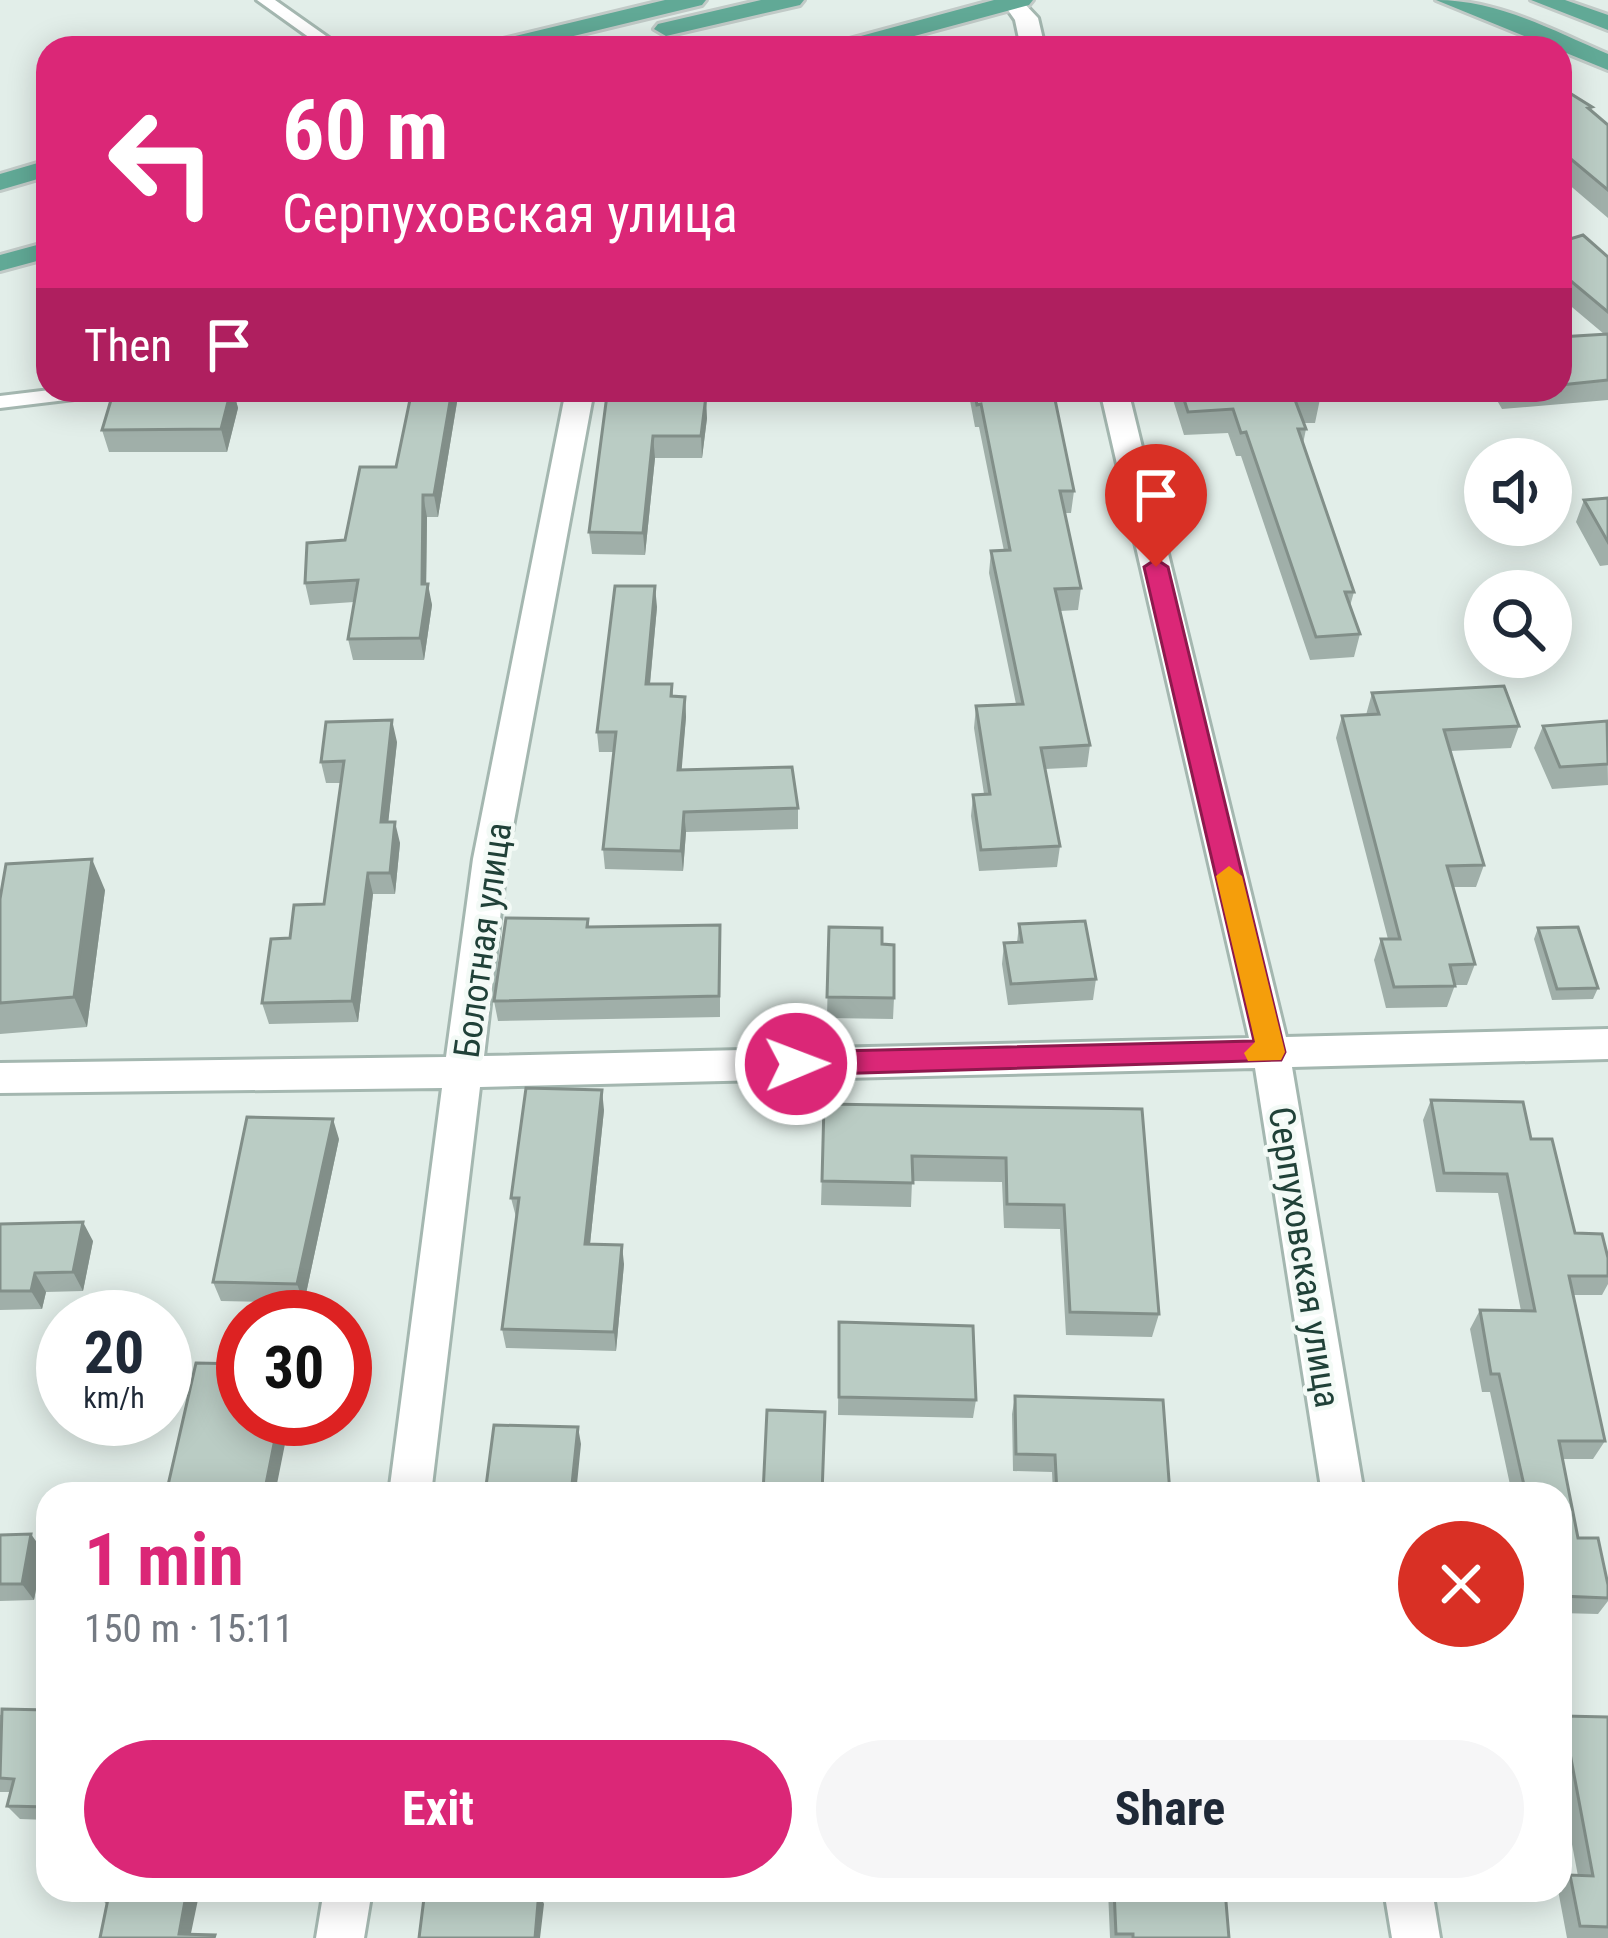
<!DOCTYPE html>
<meta charset="utf-8">
<style>
body{margin:0;font-family:"Roboto Condensed",sans-serif;background:#f6f6f7;color:#1f2937;height:100vh;display:flex;flex-direction:column;font-size:45px;white-space:nowrap}
*{box-sizing:border-box;margin:0}
p{font-size:39px;color:#747a83}
.icon{flex:none;width:66px;height:66px;fill:none;stroke:currentColor;stroke-width:2;stroke-linecap:round;stroke-linejoin:round}
.map{position:relative;flex:1;overflow:hidden}
.details{position:absolute;left:36px;top:1482px;width:1536px;height:420px;display:flex;flex-direction:column;background:#fff;border-radius:36px;box-shadow:0 6px 30px #0003}
.details>*{flex:none}
.top-card{position:absolute;left:36px;top:36px;width:1536px;height:366px;border-radius:36px;box-shadow:0 6px 30px #0003;background:#db2777;color:#fff;overflow:hidden}
.controls{position:absolute;left:1464px;top:438px;display:grid;gap:24px}
.controls a{display:grid;place-items:center;width:108px;height:108px;border-radius:50%;background:#fff;box-shadow:0 6px 30px #0003;font-size:60px}
.speed{position:absolute;left:36px;top:1290px;display:flex;gap:24px;font-size:60px;font-weight:700;text-align:center}
.speed>*{display:grid;place-content:center;width:156px;height:156px;border-radius:50%;background:#fff;box-shadow:0 6px 30px #0003;line-height:1}
.speed small{font-size:30px;font-weight:400}
.speed .limit{border:18px solid #d22;background:#fff;color:#111}
.pin{position:absolute;display:grid;place-items:center;width:102px;height:102px;color:#fff;margin:-123px -51px;border-radius:50% 50% 50% 0;rotate:-45deg;box-shadow:0 0 12px #0007}
.pin .icon{rotate:45deg}
.me{position:absolute;width:132px;margin:-66px;rotate:89deg;stroke-linejoin:round;filter:drop-shadow(0 0 9px #0008)}
.turn{display:flex;align-items:center;gap:42px;height:252px;padding:0 48px;font-size:54px}
.turn .icon{width:156px;height:156px;stroke-width:2.5}
.turn b{display:block;font-size:84px;line-height:102px}
.then{display:flex;align-items:center;height:114px;padding:0 48px;background:#0003;gap:24px;font-size:45px}
.round{display:grid;place-items:center;flex:none;width:126px;height:126px;border-radius:63px;background:#f6f6f7}
.headline{display:flex;align-items:center;justify-content:space-between;height:204px;padding:0 48px}
h1{font-size:72px;font-weight:700;line-height:90px;color:#db2777}
.button{display:flex;gap:24px;margin-top:auto;padding:24px 48px}
.button a{flex:1;height:138px;border-radius:72px;background:#db2777;color:#fff;font-size:48px;font-weight:700;line-height:138px;text-align:center}
.button a+a{background:#f6f6f7;color:#1f2937}
.map>svg:first-child{display:block}
.lines{fill:none;stroke-linecap:round;stroke-linejoin:round}
.service-casing{stroke:#a4b7b0;stroke-width:6}
.minor-casing{stroke:#a4b7b0;stroke-width:6}
.primary-casing{stroke:#c1cac7;stroke-width:6}
.service{fill:#fff;fill-rule:evenodd}
.minor{fill:#fff;fill-rule:evenodd}
.primary{fill:#61a996;fill-rule:evenodd}
.wall{fill:#a0afa9}
.shaded-wall{fill:#828f89}
.building{fill:#baccc4;stroke:#828f89;stroke-width:3}
.route{fill:#db2777;stroke:#8e194d;stroke-width:3}
.slow{fill:#f59e0b}
.labels{text-anchor:middle;stroke-width:9;stroke-linejoin:round;paint-order:stroke}
.street-label{font-size:36px;fill:#204138;stroke:#f3faf6}
</style>
<div class="map">
<svg width="1608" height="1938" viewBox="0 0 1608 1938">
<rect width="100%" height="100%" fill="#e2eee9"/>
<g class="lines">
<defs>
<path id="service" d="M257 0H275L343 48H324Z
M50 390H108L99 396 0 408V396Z"/>
<path id="minor" d="M1001 0H1021L1038 18 1045 48H1021L1015 20Z
M566 390H594L507 859 484 1056 1249 1038 1100 390H1128L1286 1037 1608 1029V1059L1292 1067 1364 1494H1322L1255 1068 480 1087 431 1494H389L442 1088 0 1093V1063L446 1057 473 859Z
M324 1890H372L364 1938H316Z
M1384 1890H1432L1440 1938H1392Z"/>
<path id="primary" d="M665 0H706L702 5 524 48H482L486 43Z
M761 0H804L800 5 666 36 654 29 658 24Z
M994 0H1033L1029 5 870 48H831L835 43Z
M1436 0C1498 0 1552 30 1608 54V70Z
M1531 0H1565L1608 15V30Z
M48 160V176L0 190V174Z
M48 242V258L0 271V255Z"/>
</defs>
<use href="#service" class="service-casing"/>
<use href="#minor" class="minor-casing"/>
<use href="#primary" class="primary-casing"/>
<use href="#service" class="service"/>
<use href="#minor" class="minor"/>
<use href="#primary" class="primary"/>
</g>
<path class="wall" d="M1560 87 1592 107 1591 111 1608 125V218L1560 177Z
M1560 242 1608 257V400L1502 409 1491 390H1560V337L1604 334 1560 297Z
M114 390H233L238 408 227 452H109L102 430Z
M412 390H459L438 517H427L426 584 432 605 424 660H353L348 639 354 602 310 605 305 583 345 540 396 467Z
M968 390H1053L1074 491 1071 513H1065L1081 588 1078 610 1060 611 1090 745 1087 767 1045 769 1060 846 1057 867 979 871 971 816 973 795 984 794 974 728 976 706 1016 704 989 573 991 551H1004L979 427H975Z
M1170 390H1317L1320 399 1315 423H1304L1306 429 1303 444 1354 592 1350 606 1360 634 1354 657 1310 660 1241 456H1236L1228 433 1184 435Z
M607 395 707 418 702 458H655L645 555 592 554 589 532Z
M1608 498V565L1600 566 1576 522 1584 500Z
M657 607 650 684H672L673 696 685 697 686 717 681 770 798 808V829L686 832 683 871 605 869 603 849 614 752H599L597 732Z
M1372 693 1519 726 1511 748 1450 751 1484 865 1476 887H1453L1475 964 1467 985H1455L1447 1007 1386 1008 1374 960 1381 939H1388L1336 738 1342 716 1366 715Z
M1607 721 1608 785 1552 789 1534 748 1543 726Z
M397 742 388 822 400 843 395 894H373L358 1022 269 1024 262 1003 290 938 324 904 341 783H326L321 762Z
M105 890 87 1027 0 1034V899Z
M588 919 589 927 720 925V1017L498 1021 494 1001Z
M1019 924 1096 979 1093 1000 1008 1005 1002 964 1004 943H1017Z
M829 927 882 944 894 998 893 1019 827 1018Z
M1538 928 1598 988 1593 999 1552 1000 1534 939Z
M1431 1100 1531 1139 1575 1233 1608 1258V1284L1602 1295H1574L1605 1441 1593 1459H1562L1578 1538 1608 1585V1601L1598 1614 1560 1613V1494H1512L1490 1392H1482L1470 1329 1480 1310 1521 1311 1498 1193 1436 1192 1423 1120Z
M824 1104 1142 1109 1159 1314 1152 1337 1066 1335 1060 1229 1004 1228 1002 1182 912 1181 911 1207 821 1205Z
M604 1110 590 1244 624 1264 616 1351 506 1348 502 1329 516 1217 511 1198Z
M339 1139 304 1303 221 1301 213 1282Z
M0 1224 93 1241 83 1291 46 1292 42 1309 0 1310Z
M839 1322 976 1400 973 1418 838 1415Z
M1015 1396 1170 1494H1053L1052 1472 1013 1471 1012 1414Z
M0 1535 43 1551 34 1600 0 1601Z
M48 1710V1820L20 1819 7 1806 10 1792H0V1715Z
M1563 1716 1608 1717V1938H1567L1558 1890H1560V1886L1570 1875 1578 1876 1560 1781V1719Z
M200 1890 100 1938 107 1905 97 1894Z
M1108 1890H1225L1229 1938H1110Z"/>
<path class="shaded-wall" d="M231 390H233L238 408 227 452 221 429Z
M452 390H459L438 517 434 495Z
M706 396 707 418 702 458 701 436Z
M653 436 655 458 645 555 643 533Z
M423 495 427 517 426 596 428 584 432 605 424 660 420 638Z
M655 586 657 607 648 704 646 684Z
M685 697 686 717 680 790 678 770Z
M392 720 397 742 386 843 381 822Z
M684 812 686 832 683 871 681 851Z
M395 822 400 843 395 894 390 873Z
M92 859 105 890 87 1027 74 997Z
M368 873 373 894 358 1022 352 1001Z
M602 1090 604 1110 588 1263 585 1244Z
M333 1119 339 1139 304 1303 297 1284Z
M83 1222 93 1241 83 1291 73 1272Z
M622 1245 624 1264 616 1351 614 1332Z
M35 1273 46 1292 42 1309 31 1291Z
M279 1419H290L275 1494H264Z
M578 1427 581 1444 576 1494H571Z
M31 1534 43 1551 34 1600 22 1584Z
M187 1890H200L190 1938 179 1934Z
M539 1891 544 1904 540 1938H535Z"/>
<path class="building" d="M988 46 989 48 939 47Z
M1560 87 1592 107 1588 108 1608 125V190L1560 150Z
M1583 235 1608 257V312L1560 272V242Z
M1608 334V380L1560 385V337Z
M114 390H231L221 429 102 430Z
M412 390H452L434 495H423L422 584H428L420 638 348 639 358 580 305 583 307 543 345 540 360 467H396Z
M974 390H1053L1074 491H1060L1081 588 1055 589 1090 745 1041 748 1060 846 981 850 973 795 990 794 976 706 1023 704 991 551 1010 550 981 404 977 405Z
M1181 390H1317L1320 399 1295 400 1306 429H1298L1354 592H1345L1360 634 1316 637 1246 432 1241 433 1233 409 1188 412Z
M607 395 706 396 701 436H653L643 533 589 532Z
M1608 498V542L1584 500Z
M615 586H655L646 684H672L671 696 685 697 678 770 792 767 798 808 684 812 681 851 603 849 616 732H597Z
M1504 686 1519 726 1444 730 1484 865 1447 866 1475 964 1450 965 1455 986 1394 987 1381 939H1400L1342 716 1379 714 1372 693Z
M392 720 381 822H395L390 873H368L352 1001 262 1003 271 939 290 938 294 905 324 904 344 761 321 762 326 722Z
M1607 721 1608 764 1560 767 1543 726Z
M92 859 74 997 0 1003V899L6 864Z
M506 918 588 919 587 927 720 925 719 996 494 1001Z
M1085 921 1096 979 1011 984 1004 943 1022 942 1019 924Z
M829 927 882 928V944L894 945V998L827 997Z
M1578 927 1598 988 1557 989 1538 928Z
M526 1088 602 1090 585 1244 622 1245 614 1332 502 1329 519 1198H511Z
M1431 1100 1523 1102 1531 1139H1552L1575 1233 1602 1234 1608 1258V1276H1569L1605 1441H1559L1578 1538H1598L1608 1585V1598L1560 1596V1494H1526L1499 1374H1491L1480 1310 1535 1311 1507 1174 1444 1173Z
M824 1104 1142 1109 1159 1314 1070 1312 1064 1205 1007 1204 1006 1158 912 1156 913 1183 822 1181Z
M247 1117 333 1119 297 1284 213 1282Z
M83 1222 73 1272 35 1273 31 1291H0V1224Z
M839 1322 973 1326 976 1400 839 1397Z
M196 1363 243 1364V1419H279L264 1494H166Z
M1015 1396 1163 1400 1170 1494H1057L1055 1455 1016 1454Z
M767 1410 825 1412 822 1494H763Z
M494 1425 578 1427 571 1494H485Z
M31 1534 22 1584H0V1535Z
M2 1709 48 1710V1807L7 1806 14 1779 0 1778Z
M1563 1716 1608 1717V1927L1580 1926 1570 1875 1593 1876Z
M98 1890H187L179 1934 215 1935 214 1938H100L109 1894H97Z
M425 1890 539 1891 535 1938H419Z
M1114 1890H1225L1229 1938H1133V1934H1116Z"/>
<path class="route" d="M1156 559 1168 567 1285 1052 1281 1060 796 1075 786 1072 782 1064 786 1056 796 1052 1254 1041 1144 567Z"/>
<path class="slow" d="M1229 866 1242 876 1285 1052 1281 1060 1248 1061 1244 1053 1255 1042 1216 876Z"/>
<g class="labels">
<g class="street-label">
<text transform="translate(482 940) rotate(-82)" y="13">Болотная улица</text>
<text transform="translate(1305 1257) rotate(81)" y="13">Серпуховская улица</text>
</g>
</g>
</svg>
<div class="controls">
<a><svg class="icon" aria-label="sound" viewBox="0 0 24 24"><path d="M4 9h4l5-4v14l-5-4H4zM17 9q2 3 0 6"/></svg></a>
<a><svg class="icon" aria-label="search" viewBox="0 0 24 24"><circle cx="10" cy="10" r="6"/><path d="M15 15l6 6"/></svg></a>
</div>
<div class="speed"><div>20<small>km/h</small></div><div class="limit">30</div></div>
<div class="pin" style="left:1156px;top:567px;background:#d93025"><svg class="icon" aria-label="arrive" viewBox="0 0 24 24"><path d="M6 21V4h12l-3 4 3 4H6"/></svg></div>
<svg class="me" style="left:796px;top:1064px" viewBox="-20 -20 40 40"><circle r="17" fill="#db2777" stroke="#fff" stroke-width="3"/><path d="M0-11L8 9 0 5-8 9z" fill="#fff"/></svg>
<div class="top-card">
<div class="turn"><svg class="icon" aria-label="left" viewBox="0 0 24 24"><path d="M17 20v-9H6M10 6l-5 5 5 5"/></svg><div><b>60 m</b>Серпуховская улица</div></div>
<div class="then">Then<svg class="icon" aria-label="arrive" viewBox="0 0 24 24"><path d="M6 21V4h12l-3 4 3 4H6"/></svg></div>
</div>
<section class="details">
<div class="headline"><div><h1>1 min</h1><p>150 m · 15:11</p></div><a class="round" style="background:#d93025;color:#fff"><svg class="icon" aria-label="close" viewBox="0 0 24 24"><path d="M6 6l12 12M18 6L6 18"/></svg></a></div>
<div class="button"><a>Exit</a><a>Share</a></div>
</section>
</div>
